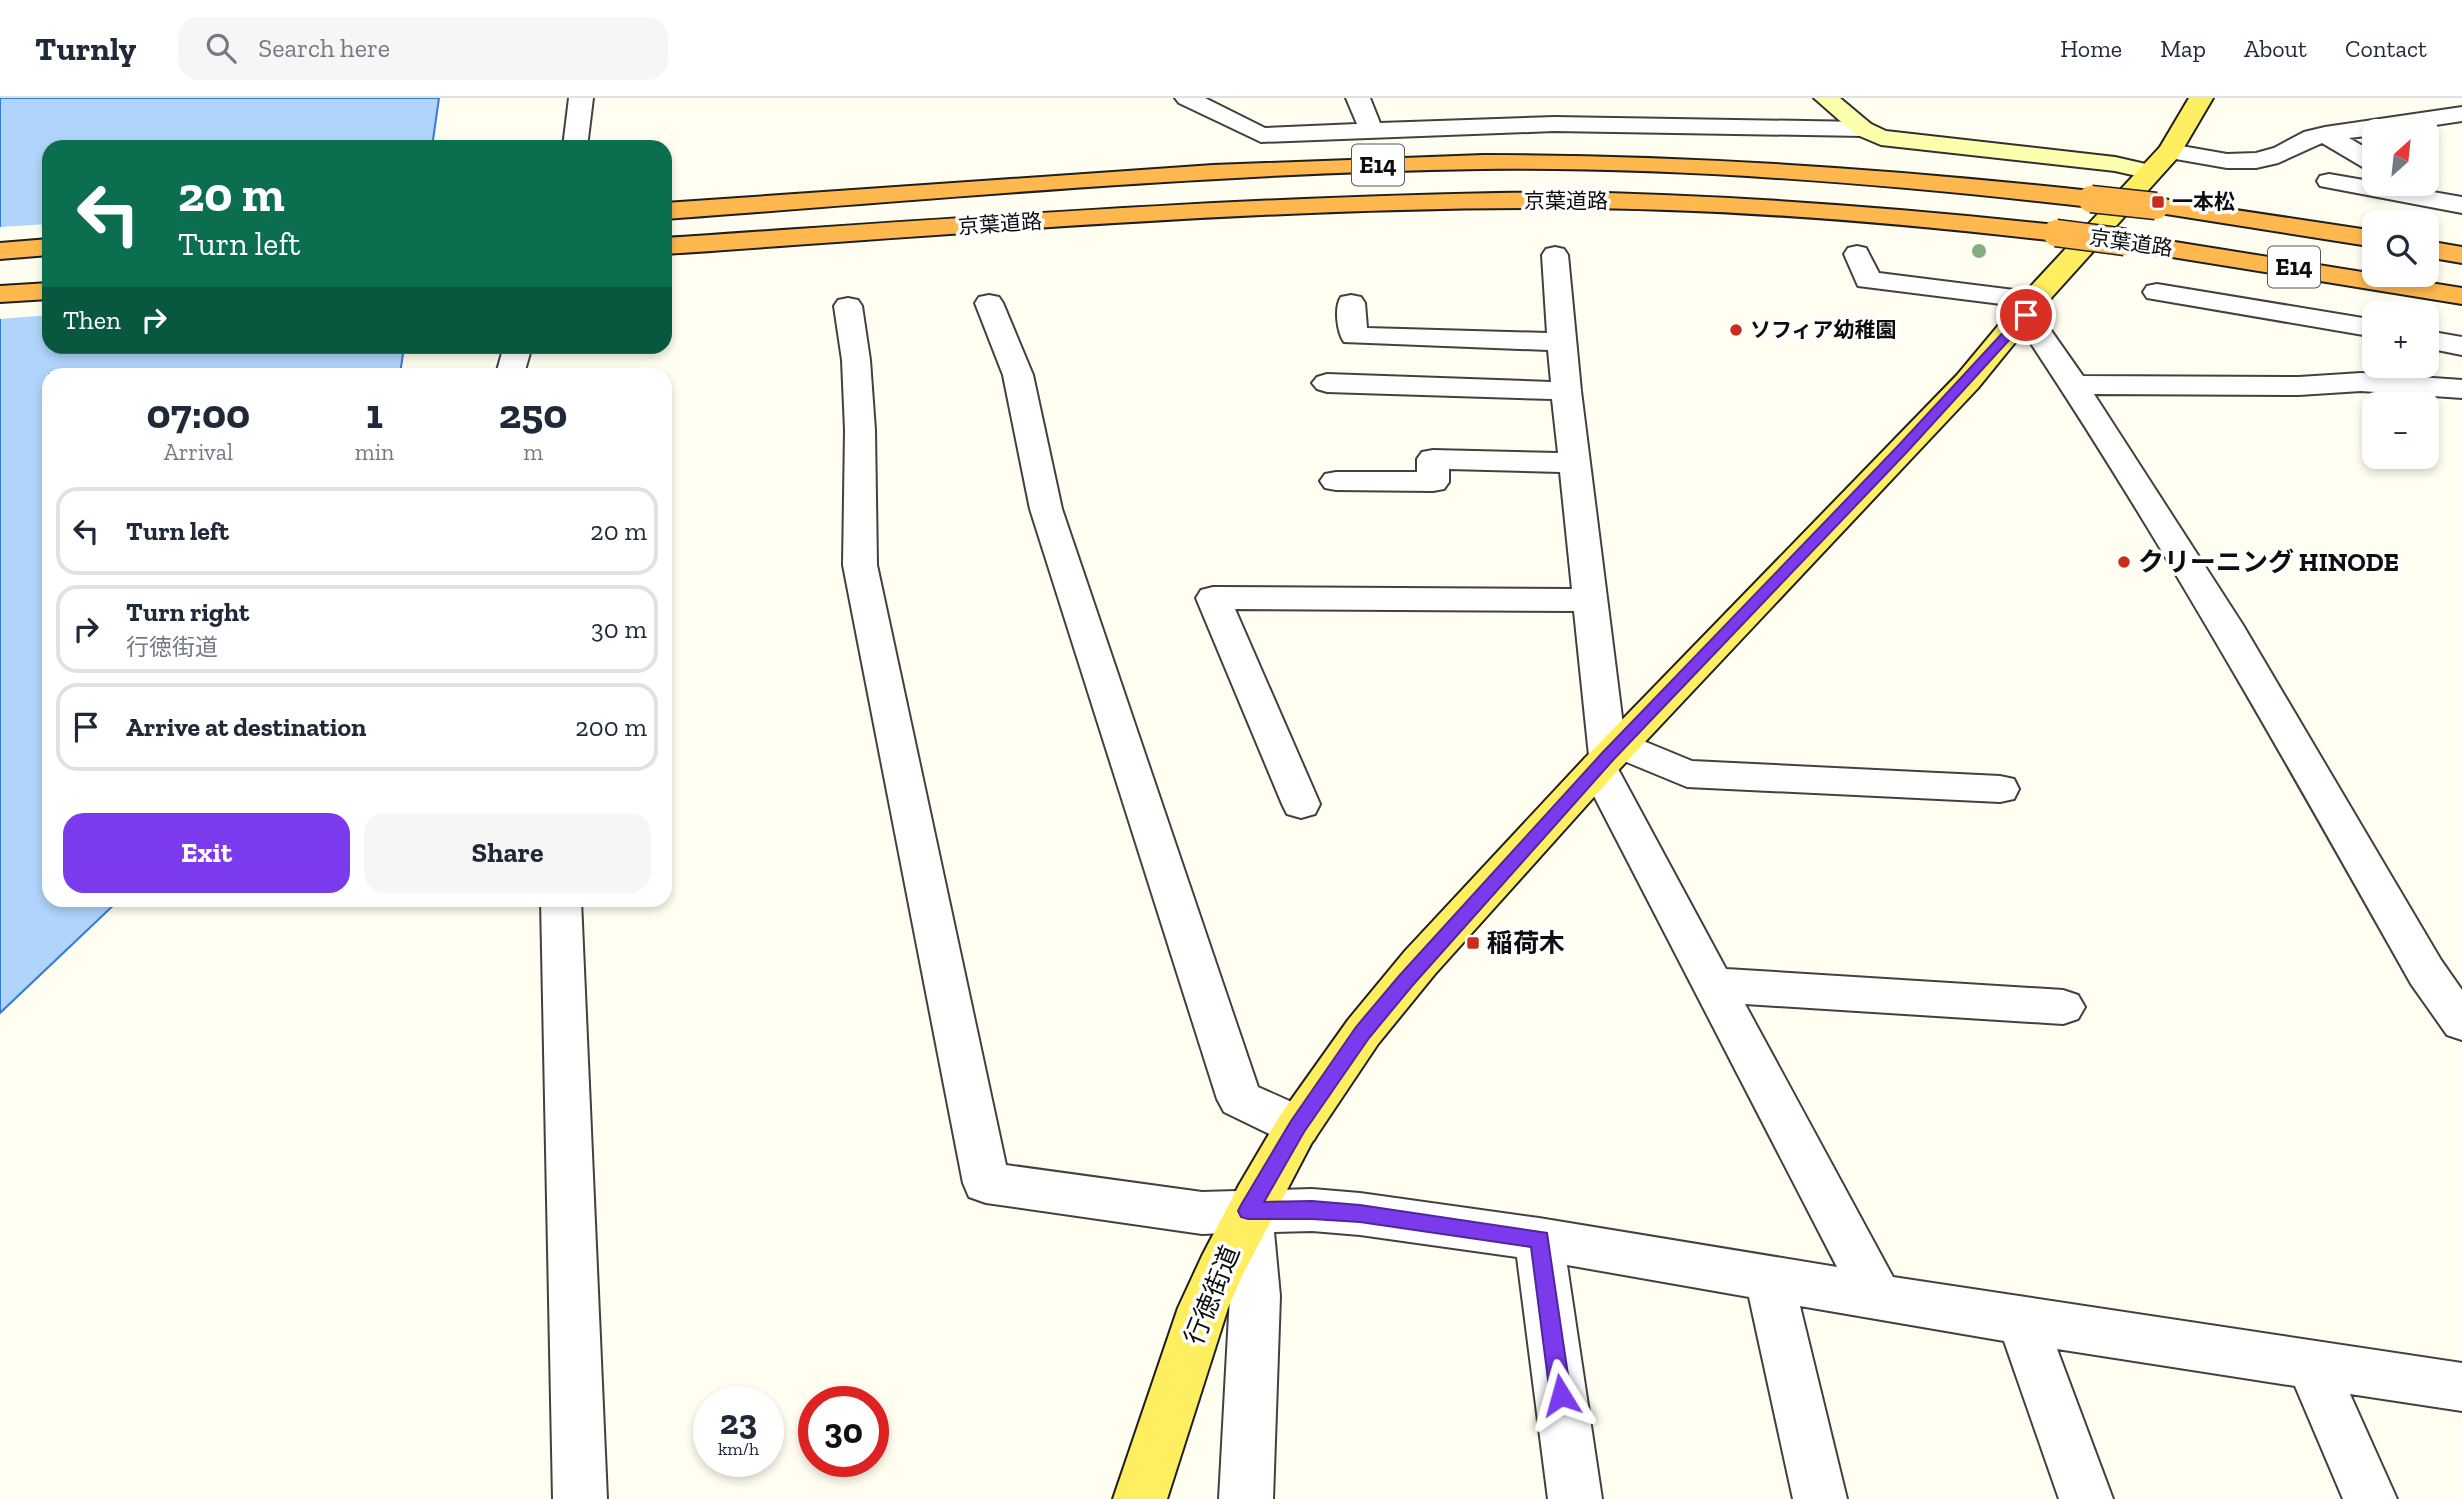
<!DOCTYPE html>
<meta charset="utf-8">
<style>
body{margin:0;font-family:"Zilla Slab","Noto Sans JP",serif;background:#f6f6f7;color:#1f2937;height:100vh;display:flex;flex-direction:column;font-size:26px;white-space:nowrap}
*{box-sizing:border-box;margin:0}
p{font-size:23px;color:#747a83}
.icon{flex:none;width:38px;height:38px;fill:none;stroke:currentColor;stroke-width:2;stroke-linecap:round;stroke-linejoin:round}
.map{position:relative;flex:1;overflow:hidden}
.details{position:absolute;left:42px;top:270px;width:630px;height:539px;display:flex;flex-direction:column;background:#fff;border-radius:21px;box-shadow:0 4px 10px #0003}
.details>*{flex:none}
.top-card{position:absolute;left:42px;top:42px;width:630px;height:214px;border-radius:21px;box-shadow:0 4px 10px #0003;background:#0b6e4f;color:#fff;overflow:hidden}
.needle{width:46px;rotate:27deg}
.fabs{position:absolute;left:2362px;top:21px;display:grid;gap:14px}
.fabs a{display:grid;place-items:center;width:77px;height:77px;border-radius:14px;background:#fff;box-shadow:0 4px 10px #0003;font-size:35px}
.speed{position:absolute;left:693px;top:1288px;display:flex;gap:14px;font-size:35px;font-weight:700;text-align:center}
.speed>*{display:grid;place-content:center;width:91px;height:91px;border-radius:50%;background:#fff;box-shadow:0 4px 10px #0003;line-height:1}
.speed small{font-size:18px;font-weight:400}
.speed .limit{border:10px solid #d22;background:#fff;color:#111}
.pin{position:absolute;display:grid;place-items:center;width:60px;height:60px;color:#fff;margin:-30px;border:4px solid #fff;border-radius:50%;box-shadow:0 2px 7px #0007}
.me{position:absolute;width:77px;margin:-38px;rotate:352deg;stroke-linejoin:round;filter:drop-shadow(0 0 5px #0008)}
.turn{display:flex;align-items:center;gap:24px;height:147px;padding:0 21px;font-size:32px}
.turn .icon{width:91px;height:91px;stroke-width:2.5}
.turn b{display:block;font-size:49px;line-height:60px}
.then{display:flex;align-items:center;height:66px;padding:0 21px;background:#0003;gap:14px;font-size:26px}
.eta{display:flex;justify-content:space-evenly;align-items:center;height:119px;text-align:center}
.eta b{font-size:42px;font-weight:700;line-height:49px}
.primary-button{display:flex;gap:14px;margin-top:auto;padding:14px 21px}
.primary-button a{flex:1;height:80px;border-radius:21px;background:#7c3aed;color:#fff;font-size:28px;font-weight:700;line-height:80px;text-align:center}
.primary-button a+a{background:#f6f6f7;color:#1f2937}
ul{padding:0;list-style:none}
li{display:flex;align-items:center;gap:21px;height:88px;margin:0 14px 10px;padding:0 7px;border:4px solid #e0e1e3;border-radius:21px}
li div{flex:1}
li b{display:block;font-size:26px}
li em{font-style:normal}
header{display:flex;align-items:center;gap:42px;box-sizing:border-box;height:98px;padding:0 35px;background:#fff;border-bottom:2px solid #e0e1e3}
header strong{font-size:33px}
nav{display:flex;gap:38px;margin-inline-start:auto;font-size:24px}
.search{width:490px;height:63px;background:#f6f6f7;display:flex;align-items:center;gap:18px;box-sizing:border-box;padding:0 24px;border-radius:21px;color:#747a83;font-size:26px}
.map>svg:first-child{display:block}
.water{fill:#b0d4fb;stroke:#317dd7;stroke-width:2}
.pier{fill:#fffef0}
.lines{fill:none;stroke-linecap:round;stroke-linejoin:round}
.street-casing{stroke:#414141;stroke-width:4}
.secondary-casing{stroke:#303030;stroke-width:4}
.primary-casing{stroke:#1f1f1f;stroke-width:4}
.highway-casing{stroke:#1f1f1f;stroke-width:4}
.street{fill:#fff;fill-rule:evenodd}
.secondary{fill:#fcffab;fill-rule:evenodd}
.primary{fill:#ffef60;fill-rule:evenodd}
.highway{fill:#ffb84e;fill-rule:evenodd}
.highway-bridge-casing{stroke:#1f1f1f;stroke-width:29;stroke-linecap:butt}
.highway-bridge{stroke:#ffb84e;stroke-width:26}
.tree{fill:#83ad7a}
.route{fill:#7c3aed;stroke:#51269a;stroke-width:2}
.poi-dot{fill:#c92c1b;stroke:#fff;stroke-width:2.5}
.labels{text-anchor:middle;stroke-width:7;stroke-linejoin:round;paint-order:stroke}
.far-street-label{font-size:21px;fill:#0e0e0e;stroke:#fff}
.far-poi-label{font-size:21px;font-weight:bold;fill:#0e0e0e;stroke:#fff;text-anchor:start}
.shield{fill:#fff;stroke:#565656;stroke-width:2}
.shield-label{font-size:24px;font-weight:bold;fill:#0e0e0e}
.poi-label{font-size:26px;font-weight:bold;fill:#0e0e0e;stroke:#fff;text-anchor:start}
.street-label{font-size:26px;fill:#0e0e0e;stroke:#fff}
</style>
<header>
<strong>Turnly</strong>
<div class="search"><svg class="icon" aria-label="search" viewBox="0 0 24 24"><circle cx="10" cy="10" r="6"/><path d="M15 15l6 6"/></svg>Search here</div>
<nav><a>Home</a><a>Map</a><a>About</a><a>Contact</a></nav>
</header>
<div class="map">
<svg width="2462" height="1401" viewBox="0 0 2462 1401">
<rect width="100%" height="100%" fill="#fffef0"/>
<path class="water" d="M0 0H439L432 49H49V248L404 249 400 276H49V802H119L0 915Z"/>
<path class="pier" d="M49 126V217L0 221V129Z"/>
<g class="lines">
<defs>
<path id="street" d="M569 0H593L587 49H563Z
M1175 0H1205L1265 30 1357 26 1346 0H1370L1380 25 1554 19 1863 24 1871 26 1875 31 1871 36 1863 38 1554 33 1261 44 1179 5Z
M2462 9V23L2396 33H2375V37L2349 40 2375 55V73L2366 71 2322 45 2278 65 2256 70H2227L2170 60 2161 58 2158 53 2161 48 2170 46 2227 56 2256 55 2274 50 2304 34 2325 29Z
M2329 76 2462 99V115L2320 88 2317 83 2320 78Z
M1857 148 1866 150 1879 175 2046 196 2050 202 2046 208 2029 209 2036 211 2083 278 2299 279 2361 275 2462 282V300L2361 293 2299 297 2094 296 2243 527 2441 862 2462 892V942L2447 937 2411 886C2283 659 2157 433 2012 217L2016 211 2025 209 1858 188 1844 156 1848 150Z
M1555 149 1564 151 1568 157 1581 293 1624 635 1692 663 2000 678 2014 681 2019 691 2014 701 2000 704 1687 689 1624 663 1617 669 1726 871 2063 892 2078 897 2085 909 2078 921 2063 926 1745 906 1893 1179 2462 1265V1313L2350 1296 2397 1401H2343L2295 1288 2057 1251 2113 1401H2059L2004 1243 1800 1208 1847 1401H1793L1749 1199 1567 1167 1602 1401H1548L1517 1159 1360 1137 1312 1133 1274 1134 1280 1198 1273 1401H1219L1230 1198 1226 1135 1202 1136 986 1105 969 1099 963 1085 843 467 845 332 842 262 834 208 838 202 848 200 858 202 862 208 870 262 875 332 877 467 1006 1067 1202 1094 1312 1091 1360 1095 1539 1120 1837 1169 1579 669 1585 660 1589 658 1574 513 1235 511 1320 706 1315 716 1301 720 1287 716 1282 706 1196 500 1201 492 1213 489 1572 491 1560 374 1449 371V384L1444 391 1433 393 1336 392 1325 390 1320 383 1325 376 1336 374H1417V361L1422 354 1433 352 1558 355 1552 301 1327 294 1317 291 1312 285 1317 279 1327 276 1551 284 1548 252 1344 244C1337 234 1334 209 1341 199L1351 197 1361 199 1365 205 1367 230 1547 235 1542 157 1546 151Z
M2157 186 2375 222V239L2147 200 2143 194 2147 188Z
M989 197 999 199 1003 205 1033 277 1062 411 1258 989 1314 1014 1321 1028 1314 1042 1298 1047 1282 1042 1224 1014 1217 1001 1030 411 1003 277 975 205 979 199Z
M2427 233 2462 239V257L2427 250Z
M504 248H532L524 276H496Z
M541 802H581L607 1401H553Z"/>
<path id="secondary" d="M1814 0H1840L1871 26 1886 33 2115 59 2159 69 2162 74 2159 79 2150 81 2115 73 1881 47 1855 36Z"/>
<path id="primary" d="M2189 0H2213L2179 58 2052 199 1978 290 1611 680 1435 876 1378 946 1311 1046 1242 1178 1228 1210 1167 1401H1113L1178 1210 1202 1158 1239 1087 1279 1019 1348 922 1405 853 1584 661 1957 277 2032 187 2160 49Z"/>
<path id="highway" d="M1483 57C1687 57 1889 71 2091 93L2100 96 2104 101 2100 106 2091 109C1889 86 1686 69 1482 71 1209 75 937 101 665 121V105L1213 67Z
M1560 94C1726 97 1891 109 2056 127L2065 129 2069 135 2065 141 2056 143C1891 124 1726 110 1560 110 1261 109 963 136 665 156V140C963 120 1261 97 1560 94Z
M2156 100 2375 133V149L2147 113 2143 108 2147 103Z
M2125 136 2462 190V206L2116 150 2112 144 2116 138Z
M49 141V157L0 161V145Z
M2427 143 2462 149V165L2427 159Z
M49 185V201L0 204V188Z"/>
</defs>
<use href="#street" class="street-casing"/>
<use href="#secondary" class="secondary-casing"/>
<use href="#primary" class="primary-casing"/>
<use href="#highway" class="highway-casing"/>
<use href="#street" class="street"/>
<use href="#secondary" class="secondary"/>
<use href="#primary" class="primary"/>
<use href="#highway" class="highway"/>
<defs>
<path id="highway-bridge" d="M2091 101 2156 108
M2056 135 2125 144"/>
</defs>
<use href="#highway-bridge" class="highway-bridge-casing"/>
<use href="#highway-bridge" class="highway-bridge"/>
</g>
<circle class="tree" cx="1979" cy="153" r="7"/>
<path class="route" d="M2022 214 2032 217 1906 355 1614 661 1412 888 1369 940 1304 1034 1264 1104 1312 1103 1360 1107 1547 1135 1571 1297 1568 1304 1561 1307 1553 1304 1550 1297 1531 1149 1360 1124 1312 1121H1248L1241 1119 1238 1113 1241 1107 1291 1023 1356 929 1399 878 1603 654 1897 349Z"/>
<g class="poi-dot">
<rect x="2151" y="97" width="14" height="14" rx="3.5"/>
<circle cx="1736" cy="232" r="7"/>
<circle cx="2124" cy="464" r="7"/>
<rect x="1466" y="838" width="14" height="14" rx="3.5"/>
</g>
<g class="labels">
<g class="far-street-label">
<text x="1566" y="110">京葉道路</text>
<text transform="translate(1000 126) rotate(-4)" y="7">京葉道路</text>
<text transform="translate(2131 145) rotate(8)" y="7">京葉道路</text>
</g>
<g class="far-poi-label">
<text x="2172" y="111">一本松</text>
<text x="1750" y="239">ソフィア幼稚園</text>
</g>
<g class="shield">
<rect x="1352" y="46.5" width="52" height="41" rx="5"/>
<rect x="2268" y="148.5" width="52" height="41" rx="5"/>
</g>
<g class="shield-label">
<text x="1378" y="75">E14</text>
<text x="2294" y="177">E14</text>
</g>
<g class="poi-label">
<text x="2138" y="473">クリーニング HINODE</text>
<text x="1487" y="854">稲荷木</text>
</g>
<g class="street-label">
<text transform="translate(1212 1197) rotate(-68)" y="9">行徳街道</text>
</g>
</g>
</svg>
<div class="fabs">
<a><svg class="needle" viewBox="-14 -14 28 28"><path d="M0-13l5 13h-10z" fill="#e53935"/><path d="M0 13l5-13h-10z" fill="#747a83"/></svg></a>
<a><svg class="icon" aria-label="search" viewBox="0 0 24 24"><circle cx="10" cy="10" r="6"/><path d="M15 15l6 6"/></svg></a>
<a>+</a>
<a>−</a>
</div>
<div class="speed"><div>23<small>km/h</small></div><div class="limit">30</div></div>
<div class="pin" style="left:2026px;top:217px;background:#d93025"><svg class="icon" aria-label="arrive" viewBox="0 0 24 24"><path d="M6 21V4h12l-3 4 3 4H6"/></svg></div>
<svg class="me" style="left:1561px;top:1297px" viewBox="-20 -20 40 40"><path d="M0-17L14 15 0 8-14 15z" fill="#7c3aed" stroke="#fff" stroke-width="4"/></svg>
<div class="top-card">
<div class="turn"><svg class="icon" aria-label="left" viewBox="0 0 24 24"><path d="M17 20v-9H6M10 6l-5 5 5 5"/></svg><div><b>20 m</b>Turn left</div></div>
<div class="then">Then<svg class="icon" aria-label="right" viewBox="0 0 24 24"><path d="M7 20v-9h11M14 6l5 5-5 5"/></svg></div>
</div>
<section class="details">
<div class="eta">
<div><b>07:00</b><p>Arrival</p></div>
<div><b>1</b><p>min</p></div>
<div><b>250</b><p>m</p></div>
</div>
<ul>
<li><svg class="icon" aria-label="left" viewBox="0 0 24 24"><path d="M17 20v-9H6M10 6l-5 5 5 5"/></svg><div><b>Turn left</b></div><em>20 m</em></li>
<li><svg class="icon" aria-label="right" viewBox="0 0 24 24"><path d="M7 20v-9h11M14 6l5 5-5 5"/></svg><div><b>Turn right</b><p>行徳街道</p></div><em>30 m</em></li>
<li><svg class="icon" aria-label="arrive" viewBox="0 0 24 24"><path d="M6 21V4h12l-3 4 3 4H6"/></svg><div><b>Arrive at destination</b></div><em>200 m</em></li>
</ul>
<div class="primary-button"><a>Exit</a><a>Share</a></div>
</section>
</div>
